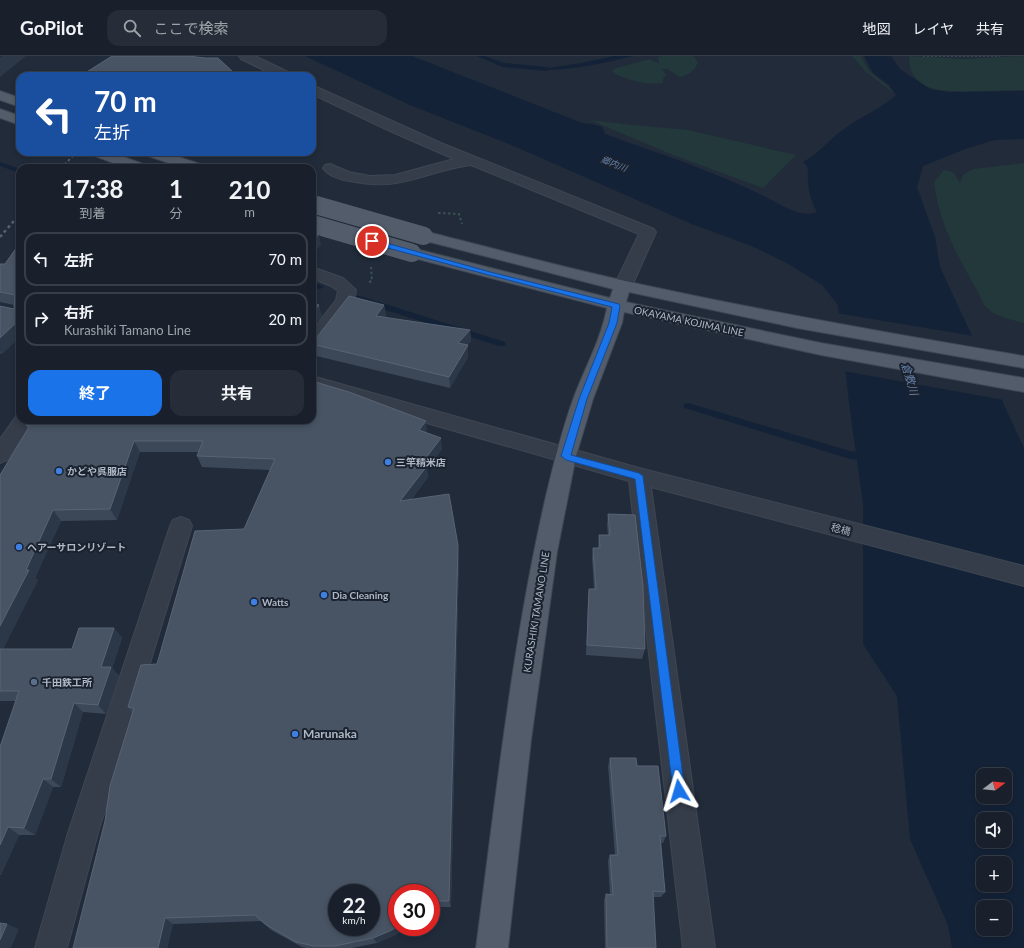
<!DOCTYPE html>
<html lang="ja">
<meta charset="utf-8">
<style>
body{margin:0;font-family:Lato,"Noto Sans JP",sans-serif;background:#262d38;color:#f1f3f6;height:100vh;display:flex;flex-direction:column;font-size:15px;white-space:nowrap}
*{box-sizing:border-box;margin:0}
p{font-size:13px;color:#9fa3a9}
.icon{flex:none;width:22px;height:22px;fill:none;stroke:currentColor;stroke-width:2;stroke-linecap:round;stroke-linejoin:round}
.map{position:relative;flex:1;overflow:hidden}
.drawer{position:absolute;left:16px;top:108px;width:300px;height:260px;display:flex;flex-direction:column;background:#19202c;border-radius:12px;box-shadow:0 2px 6px #0003,0 0 0 1px #373e48}
.drawer>*{flex:none}
.top-card{position:absolute;left:16px;top:16px;width:300px;height:84px;border-radius:12px;box-shadow:0 2px 6px #0003,0 0 0 1px #373e48;background:#1a4fa0;color:#fff;overflow:hidden}
.needle{width:26px;rotate:74deg}
.controls{position:absolute;left:976px;top:712px;display:grid;gap:8px}
.controls a{display:grid;place-items:center;width:36px;height:36px;border-radius:8px;background:#19202c;box-shadow:0 2px 6px #0003,0 0 0 1px #373e48;font-size:20px}
.speed{position:absolute;left:328px;top:828px;display:flex;gap:8px;font-size:20px;font-weight:700;text-align:center}
.speed>*{display:grid;place-content:center;width:52px;height:52px;border-radius:50%;background:#19202c;box-shadow:0 2px 6px #0003,0 0 0 1px #373e48;line-height:1}
.speed small{font-size:10px;font-weight:400}
.speed .limit{border:6px solid #d22;background:#fff;color:#111}
.pin{position:absolute;display:grid;place-items:center;width:34px;height:34px;color:#fff;margin:-17px;border:2px solid #fff;border-radius:50%;box-shadow:0 1px 4px #0007}
.me{position:absolute;width:44px;margin:-22px;rotate:353deg;stroke-linejoin:round;filter:drop-shadow(0 0 3px #0008)}
.turn{display:flex;align-items:center;gap:14px;height:84px;padding:0 12px;font-size:18px}
.turn .icon{width:52px;height:52px;stroke-width:2.5}
.turn b{display:block;font-size:28px;line-height:34px}
.eta{display:flex;justify-content:space-evenly;align-items:center;height:68px;text-align:center}
.eta b{font-size:24px;font-weight:700;line-height:28px}
.button{display:flex;gap:8px;margin-top:auto;padding:8px 12px}
.button a{flex:1;height:46px;border-radius:12px;background:#1a73e8;color:#fff;font-size:16px;font-weight:700;line-height:46px;text-align:center}
.button a+a{background:#262d38;color:#f1f3f6}
ul{padding:0;list-style:none}
li{display:flex;align-items:center;gap:12px;height:54px;margin:0 8px 6px;padding:0 4px;border:2px solid #373e48;border-radius:12px}
li div{flex:1}
li b{display:block;font-size:15px}
li em{font-style:normal}
header{display:flex;align-items:center;gap:24px;box-sizing:border-box;height:56px;padding:0 20px;background:#19202c;border-bottom:1px solid #373e48}
header strong{font-size:19px}
nav{display:flex;gap:22px;margin-inline-start:auto;font-size:14px}
.search{width:280px;height:36px;background:#262d38;display:flex;align-items:center;gap:10px;box-sizing:border-box;padding:0 14px;border-radius:12px;color:#9fa3a9;font-size:15px}
.map>svg:first-child{display:block}
.green{fill:#23383b}
.water{fill:#142237;fill-rule:evenodd}
.pier{fill:#212b3a}
.lines{fill:none;stroke-linecap:round;stroke-linejoin:round}
.stream{fill:#142237;fill-rule:evenodd}
.minor-casing{stroke:#3e4653;stroke-width:2}
.major-casing{stroke:#3e4653;stroke-width:2}
.path-far1{stroke:#3c5153;stroke-width:1.5;stroke-dasharray:2 2;stroke-linecap:butt}
.path{stroke:#3c5153;stroke-width:2;stroke-dasharray:2.5 2.5;stroke-linecap:butt}
.minor{fill:#353d4a;fill-rule:evenodd}
.major{fill:#525c6a;fill-rule:evenodd}
.rail-far1{stroke:#566171;stroke-width:2;stroke-dasharray:2.5 2.5;stroke-linecap:butt}
.rail{stroke:#566171;stroke-width:2.5;stroke-dasharray:3 3;stroke-linecap:butt}
.major-bridge-far1-casing{stroke:#3e4653;stroke-width:14;stroke-linecap:butt}
.major-bridge-casing{stroke:#3e4653;stroke-width:18;stroke-linecap:butt}
.major-bridge-far1{stroke:#525c6a;stroke-width:14}
.major-bridge{stroke:#525c6a;stroke-width:18}
.wall{fill:#3c4758}
.shaded-wall{fill:#2c3747}
.building{fill:#485464;stroke:#586373;fill-rule:evenodd}
.route{fill:#1a73e8;stroke:#114b97}
.shop-dot{fill:#3f7fe0;stroke:#1a222f;stroke-width:1.5}
.service-dot{fill:#5c6f8a;stroke:#1a222f;stroke-width:1.5}
.labels{text-anchor:middle;stroke-width:4;stroke-linejoin:round;paint-order:stroke}
.far-water-label{font-size:9px;font-style:italic;fill:#6781a6;stroke:#1a222f}
.street-label{font-size:10px;fill:#afb8c6;stroke:#1a222f}
.poi-label{font-size:10px;font-weight:bold;fill:#afb8c6;stroke:#1a222f;text-anchor:start}
.water-label{font-size:11px;font-style:italic;fill:#6781a6;stroke:#1a222f}
.near-poi-label{font-size:12px;font-weight:bold;fill:#afb8c6;stroke:#1a222f;text-anchor:start}
</style>
<header>
<strong>GoPilot</strong>
<div class="search"><svg class="icon" aria-label="search" viewBox="0 0 24 24"><circle cx="10" cy="10" r="6"/><path d="M15 15l6 6"/></svg>ここで検索</div>
<nav><a>地図</a><a>レイヤ</a><a>共有</a></nav>
</header>
<div class="map">
<svg width="1024" height="892" viewBox="0 0 1024 892">
<rect width="100%" height="100%" fill="#212b3a"/>
<path class="green" d="M662 0H694L698 7C694 15 689 19 680 21L667 13H662L666 19 663 23V27C650 30 624 24 613 16V13L650 3 659 8 658 1Z
M852 0H861L869 15 888 30 894 37 866 16Z
M909 0 964 3 1024 0V34C1002 34 947 39 928 31 915 25 908 15 909 0Z
M590 64 623 68 688 74 796 99 763 132 673 99Z
M1024 107V267C1013 264 996 261 987 252 982 247 979 237 975 231 956 198 938 164 934 126L944 114 953 116 960 127 963 119 973 113Z"/>
<path class="water" d="M305 0H412L582 67 592 68 602 71 605 78C662 99 721 117 775 146 786 152 804 162 817 156 809 142 807 127 808 112L803 106C819 98 829 83 844 73 861 60 881 53 896 39L889 29 873 17 864 0H891L900 13 930 33 948 36 1024 35V83L995 84 968 92 923 110 917 131 935 181 940 211 1024 392V892H952L948 869 910 783 897 640 863 588V448L849 347 838 249 822 229 787 207 749 189 694 169 516 91 410 49ZM983 719H1005V741H983ZM983 763H1005V785H983ZM983 807H1005V829H983ZM983 851H1005V873H983Z
M614 0H633C602 8 568 15 535 14L581 7Z"/>
<path class="pier" d="M836 257 974 280 1004 344 843 315Z"/>
<g class="lines">
<path class="stream" d="M477 0H485L504 7 547 11 550 13 547 15 503 11Z
M0 106 20 113V117L0 110Z
M312 226 324 231 320 233 312 231Z
M354 240H360L505 286 506 288 505 290H499L354 244Z
M688 347 850 395 868 397 873 401 868 405 850 403 685 352 683 350 685 348Z"/>
<defs>
<path id="minor" d="M239 0H255L290 17 292 20H276L241 3Z
M312 29 441 87 654 173 656 176 632 230 629 234 623 235 617 234 614 230 639 178 471 109C445 112 421 123 396 127 380 130 365 128 350 125 341 124 328 120 323 112L325 109 330 108 349 116 370 120 395 119 454 103 390 75 312 38Z
M312 211 343 222 356 234 354 245 351 249 319 292 312 294V275L336 244 338 235 331 230 312 222Z
M312 320 639 412 1024 510V530L651 431 715 892H683L629 425 312 334Z
M20 358V364H34L7 404 0 407V383L17 359Z
M181 461 189 464 192 470 98 777 67 892H35L68 777 170 470 173 464Z"/>
<path id="major" d="M0 35 20 42V51L0 44Z
M0 53 20 60V69L0 62Z
M90 96H110L146 109 148 112H127L92 99Z
M143 96H164L203 109 205 112H184L145 99Z
M424 175C499 194 573 214 648 230 773 257 898 279 1024 300V312L797 272 629 236 626 246 649 251 821 287 1024 322V336L821 299 624 256 622 267 593 343 576 400 557 496 531 684 508 892H476C496 741 512 588 546 440 554 407 562 373 574 341 585 312 601 283 607 252L406 200 404 197 406 194 412 192 610 242 613 233 418 183 416 180 418 177Z"/>
</defs>
<use href="#minor" class="minor-casing"/>
<use href="#major" class="major-casing"/>
<path class="path-far1" d="M923 0H1000"/>
<path class="path" d="M438 157 459 158 462 168
M369 226 372 225 371 211"/>
<use href="#minor" class="minor"/>
<use href="#major" class="major"/>
<path class="rail-far1" d="M61 112 77 96"/>
<path class="rail" d="M0 181 20 158"/>
<defs>
<path id="major-bridge-far1" d="M312 148 320 150"/>
<path id="major-bridge" d="M316 149 424 180
M312 168 412 197"/>
</defs>
<use href="#major-bridge-far1" class="major-bridge-far1-casing"/>
<use href="#major-bridge" class="major-bridge-casing"/>
<use href="#major-bridge-far1" class="major-bridge-far1"/>
<use href="#major-bridge" class="major-bridge"/>
</g>
<path class="wall" d="M19 188 20 281 2 298 0 297V250L14 253V249L0 246V208H5Z
M384 249 386 260 385 262 470 274 471 285 467 289 468 301 450 332 312 299V283L317 281Z
M26 369 427 376V377L442 393 427 413 428 421 411 444 459 500 451 851H431V837L397 871H407L395 879 377 887 352 892H307L302 891 271 874 261 865 173 868 167 892H73L132 656 128 651 157 608 244 473 270 414 202 411 197 400 198 396H140L117 464 61 465 35 522 38 524 3 593H72L114 572 122 582 112 612 119 620 106 658 83 656 61 731H53L35 779H19L1 819H0V691L16 645H0V419L28 372Z
M608 458 645 593 642 603 586 599 588 543 589 533H594L592 502 593 492H598L599 479H608L607 469Z
M610 702 637 710 666 780 663 787H661L665 836 661 841H653L656 892H605L604 844 606 838H610L608 805 610 799H615L608 710Z"/>
<path class="shaded-wall" d="M2 0H26L0 21V2Z
M233 16 234 20H229Z
M319 178 321 189 312 200V186Z
M319 249 322 260 312 273V258Z
M384 249 386 260 377 272 376 260Z
M20 263V281L2 298 0 295V282Z
M470 274 471 285 459 299 458 287Z
M468 289V301L450 332 449 321Z
M426 365 427 376 420 385 419 374Z
M441 382 442 393 427 413 428 421 401 456 400 445 422 407Z
M134 385 140 396 117 464 110 453Z
M53 454 61 465 35 522 38 524 2 595 0 602V570Z
M458 489 459 500 451 851 449 845Z
M114 572 122 582 112 612 119 620 106 658 98 649 101 611Z
M74 647 83 656 61 731 51 723Z
M43 723 53 731 35 779 24 772Z
M8 771 19 779 1 819 0 818V789Z
M165 862 173 868 167 892H158Z
M7 868 19 873 11 892H0V884Z
M397 870V871H407L395 879 377 887 373 882Z"/>
<path class="building" d="M112 0H188L205 2H218L233 16 229 20H90L82 19Z
M312 175 319 178 312 186Z
M19 188H20V263L0 282V250L14 253 15 239 0 236V208H5Z
M349 240 384 249 376 260 470 274 458 287 468 289 449 321 312 288V283L317 281Z
M312 247 319 249 312 258Z
M312 325 349 336 426 365 419 374 441 382 422 407 427 410 400 445 449 438 458 489 449 845H431V837H397V870L392 874 373 882 335 890H314L296 886 265 868 255 859 165 862 158 892H73L105 765 110 730 134 652 128 651 141 609 157 608 195 475 244 473 275 403 197 400 203 385H134L110 453 53 454 26 514H29L0 570V419L29 371 26 369 30 364H312ZM337 837H371V871H337Z
M608 458 635 459 643 530 645 593 587 589 589 533H596L593 492H600L599 479H610Z
M79 572H114L101 611H111L98 649 74 647 51 723H43L24 772 8 771 0 789V691L19 635H0V593H72Z
M610 702H636L637 710H658L666 780H660L665 836 653 835 656 892H607L606 838 613 839 610 799H618Z
M0 867 7 868 0 884Z"/>
<path class="route" d="M372 183 490 216 619 248 620 250 617 267 587 343 571 399 639 417 643 420 685 735 683 739 679 741 675 739 673 735 635 423 566 404 561 400 579 343 609 267 612 251 485 218 369 187V184Z"/>
<g class="shop-dot">
<circle cx="388" cy="406" r="4"/>
<circle cx="59" cy="415" r="4"/>
<circle cx="19" cy="491" r="4"/>
<circle cx="324" cy="539" r="4"/>
<circle cx="254" cy="546" r="4"/>
<circle cx="295" cy="678" r="4"/>
</g>
<circle class="service-dot" cx="34" cy="626" r="4"/>
<g class="labels">
<g class="far-water-label">
<text transform="translate(614 108) rotate(22)" y="3">郷内川</text>
</g>
<g class="street-label">
<text transform="translate(689 265) rotate(12)" y="4">OKAYAMA KOJIMA LINE</text>
<text transform="translate(841 473) rotate(15)" y="4">稔橋</text>
<text transform="translate(536 556) rotate(-81)" y="4">KURASHIKI TAMANO LINE</text>
</g>
<g class="poi-label">
<text x="396" y="410">三竿精米店</text>
<text x="67" y="419">かどや呉服店</text>
<text x="27" y="495">ヘアーサロンリゾート</text>
<text x="332" y="543">Dia Cleaning</text>
<text x="262" y="550">Watts</text>
<text x="42" y="630">千田鉄工所</text>
</g>
<g class="water-label">
<text transform="translate(910 323) rotate(74)" y="4">倉敷川</text>
</g>
<g class="near-poi-label">
<text x="303" y="682">Marunaka</text>
</g>
</g>
</svg>
<div class="controls">
<a><svg class="needle" viewBox="-14 -14 28 28"><path d="M0-13l5 13h-10z" fill="#e53935"/><path d="M0 13l5-13h-10z" fill="#9fa3a9"/></svg></a>
<a><svg class="icon" aria-label="sound" viewBox="0 0 24 24"><path d="M4 9h4l5-4v14l-5-4H4zM17 9q2 3 0 6"/></svg></a>
<a>+</a>
<a>−</a>
</div>
<div class="speed"><div>22<small>km/h</small></div><div class="limit">30</div></div>
<div class="pin" style="left:372px;top:185px;background:#d93025"><svg class="icon" aria-label="arrive" viewBox="0 0 24 24"><path d="M6 21V4h12l-3 4 3 4H6"/></svg></div>
<svg class="me" style="left:679px;top:735px" viewBox="-20 -20 40 40"><path d="M0-17L14 15 0 8-14 15z" fill="#1a73e8" stroke="#fff" stroke-width="4"/></svg>
<div class="top-card">
<div class="turn"><svg class="icon" aria-label="left" viewBox="0 0 24 24"><path d="M17 20v-9H6M10 6l-5 5 5 5"/></svg><div><b>70 m</b>左折</div></div>
</div>
<section class="drawer">
<div class="eta">
<div><b>17:38</b><p>到着</p></div>
<div><b>1</b><p>分</p></div>
<div><b>210</b><p>m</p></div>
</div>
<ul>
<li><svg class="icon" aria-label="left" viewBox="0 0 24 24"><path d="M17 20v-9H6M10 6l-5 5 5 5"/></svg><div><b>左折</b></div><em>70 m</em></li>
<li><svg class="icon" aria-label="right" viewBox="0 0 24 24"><path d="M7 20v-9h11M14 6l5 5-5 5"/></svg><div><b>右折</b><p>Kurashiki Tamano Line</p></div><em>20 m</em></li>
</ul>
<div class="button"><a>終了</a><a>共有</a></div>
</section>
</div>
